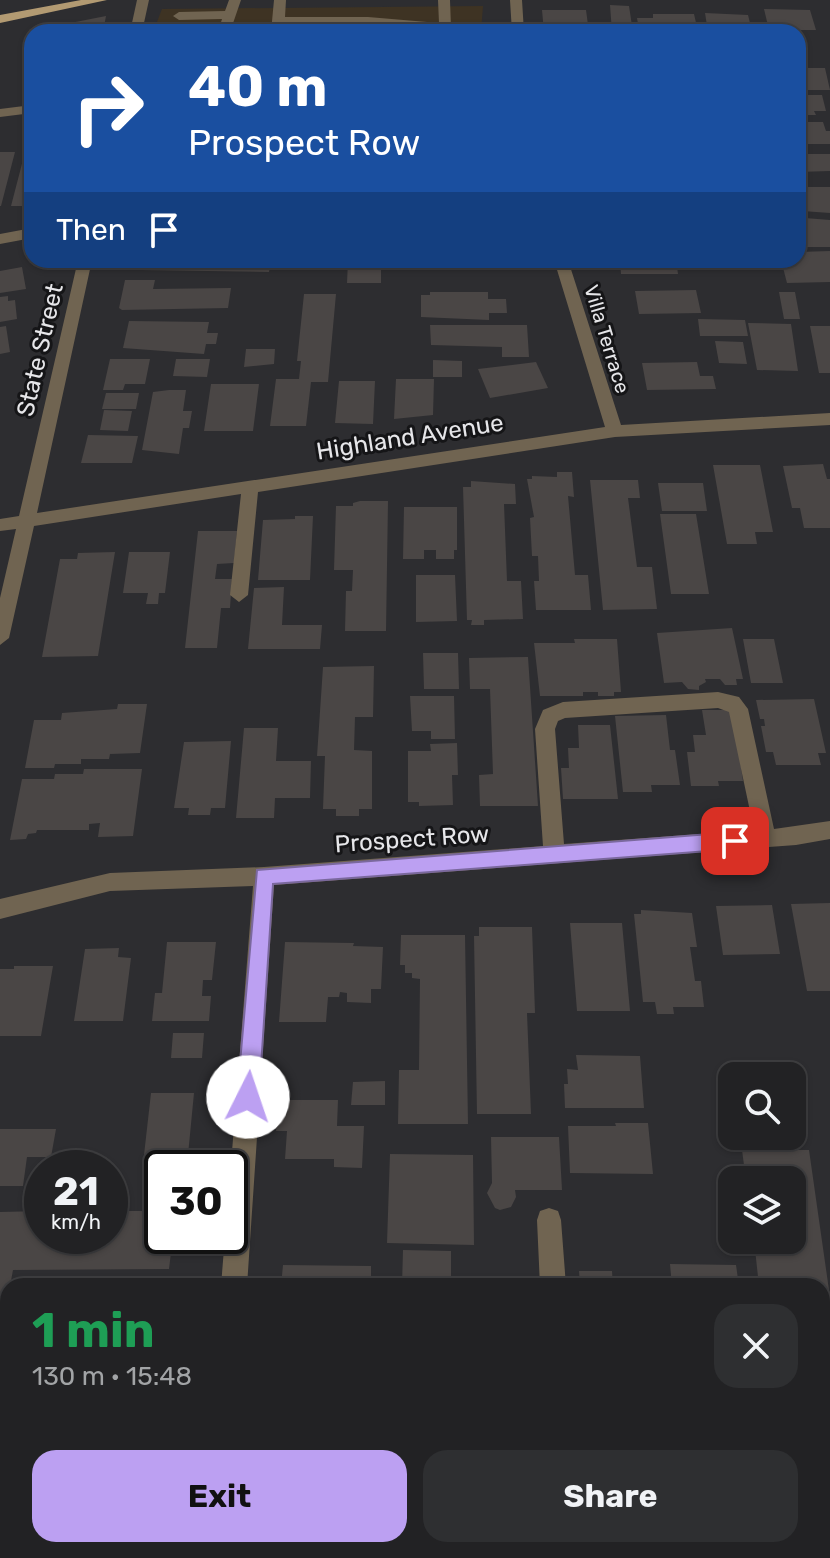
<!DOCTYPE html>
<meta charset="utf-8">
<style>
body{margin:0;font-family:Rubik,sans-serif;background:#2e2f31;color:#f1f3f6;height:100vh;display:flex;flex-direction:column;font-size:30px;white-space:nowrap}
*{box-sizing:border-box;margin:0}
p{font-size:26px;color:#a2a4a6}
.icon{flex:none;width:44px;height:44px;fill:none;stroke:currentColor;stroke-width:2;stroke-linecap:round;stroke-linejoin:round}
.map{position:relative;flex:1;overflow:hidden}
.sheet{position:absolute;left:0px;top:1278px;width:830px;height:280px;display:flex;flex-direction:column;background:#222224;border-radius:24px 24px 0 0;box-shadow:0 2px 6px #0004,0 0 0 2px #3f3f41}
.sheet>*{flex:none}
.hud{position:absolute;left:24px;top:24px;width:782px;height:244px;border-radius:24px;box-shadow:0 2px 6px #0004,0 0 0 2px #3f3f41;background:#1a4fa0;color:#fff;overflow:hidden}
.controls{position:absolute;left:718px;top:1062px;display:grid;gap:16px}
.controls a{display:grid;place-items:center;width:88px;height:88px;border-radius:16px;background:#222224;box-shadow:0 2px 6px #0004,0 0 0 2px #3f3f41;font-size:40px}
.speed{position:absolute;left:24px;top:1150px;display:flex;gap:16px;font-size:40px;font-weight:700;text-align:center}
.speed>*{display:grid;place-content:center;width:104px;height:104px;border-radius:50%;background:#222224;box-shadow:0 2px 6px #0004,0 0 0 2px #3f3f41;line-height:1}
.speed small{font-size:20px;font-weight:400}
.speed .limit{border:4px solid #111;border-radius:12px;background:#fff;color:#111}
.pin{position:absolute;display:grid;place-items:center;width:68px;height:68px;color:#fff;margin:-34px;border-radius:16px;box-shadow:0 4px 12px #0006}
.me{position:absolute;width:88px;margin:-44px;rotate:4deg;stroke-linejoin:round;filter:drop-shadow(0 0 6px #0008)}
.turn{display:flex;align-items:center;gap:28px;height:168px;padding:0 32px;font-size:36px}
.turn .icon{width:104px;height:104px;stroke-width:2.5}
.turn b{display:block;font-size:56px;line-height:68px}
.then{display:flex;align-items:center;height:76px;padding:0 32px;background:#0003;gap:16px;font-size:30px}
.round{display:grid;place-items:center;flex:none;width:84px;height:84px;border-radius:24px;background:#2e2f31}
.overview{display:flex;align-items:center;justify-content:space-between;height:136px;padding:0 32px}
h1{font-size:48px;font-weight:700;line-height:60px;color:#1e9e55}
.button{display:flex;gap:16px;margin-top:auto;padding:16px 32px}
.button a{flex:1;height:92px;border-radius:24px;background:#bca0f2;color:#111;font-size:32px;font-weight:700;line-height:92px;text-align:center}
.button a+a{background:#2e2f31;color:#f1f3f6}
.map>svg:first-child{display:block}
.commercial{fill:#3e3323}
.building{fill:#4a4645}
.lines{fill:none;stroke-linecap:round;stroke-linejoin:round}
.minor{fill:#706451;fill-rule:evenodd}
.major{fill:#b29a72;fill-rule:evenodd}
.route{fill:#bca0f2;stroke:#7a689d;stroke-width:2}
.labels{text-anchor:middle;stroke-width:6;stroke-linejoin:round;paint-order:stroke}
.far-street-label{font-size:20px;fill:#e6e6e9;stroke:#151517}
.street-label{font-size:24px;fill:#e6e6e9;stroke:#151517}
</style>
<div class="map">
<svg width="830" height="1558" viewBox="0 0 830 1558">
<rect width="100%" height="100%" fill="#2d2d30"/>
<path class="commercial" d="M483 6 481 32H153L162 9Z"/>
<path class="building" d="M610 5 629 6 633 32H612Z
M764 9 810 10 816 30H769Z
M542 10H586L589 32H544Z
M705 13 748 15 750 23 738 22 739 32H708Z
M653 14H694L697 27H693L694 32 639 30 637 18H653Z
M106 16 103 32H53L55 26Z
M798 68H825L830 90H798Z
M798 95H822L826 111H814L816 115H798Z
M798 122H823L826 131H830V144H798Z
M31 129 32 206H11Z
M0 152H15L1 206H0Z
M798 154H830V171L798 172Z
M803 187H830V213L802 211 799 199H806Z
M798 214H804L805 218 830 220V247H798Z
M830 251V282L787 283 781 260H798V252Z
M142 260H271L269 272 140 270Z
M348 260H497V270H381V283H347Z
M620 260H676L678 274H621Z
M22 267 26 289 0 293V271Z
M125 280H155L153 289 231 288 228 308 122 310 119 308Z
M696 290 701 313 639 314 635 291Z
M430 292H488V299H506L507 313H489V320L421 317V295H430Z
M779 292H795L800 319H784Z
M304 294H336L328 382H311L306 426H270L276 379H299L301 361H297Z
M8 296V301L15 300 17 319 0 322V297Z
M698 319 745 320 748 336H700Z
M129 321 209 322 207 333H218L216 344H206L204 354 123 348Z
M748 323 791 324 798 371 757 370Z
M430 325H527L529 357H502V347L431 345Z
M6 326 10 352 0 354V327Z
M810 326H830V373H819Z
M715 341 743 342 747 364 719 363Z
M246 349H275L274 364 244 367Z
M110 359H150L145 384H125L123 390H103Z
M176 359H210L207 377 173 376Z
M433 360 462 361V377H433Z
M536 362 548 388 490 398 478 369Z
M697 362 700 376H713L716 389 647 390 642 363Z
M396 379H434L433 415 394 419Z
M339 381H375L373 424 335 423Z
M211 384H259L253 431H204Z
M169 390H186L183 411H192L189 428H183L179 454 142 450 153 392Z
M106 393H139L136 409H102Z
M104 410 132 411 128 431 100 430Z
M88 435 138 436 132 463H81Z
M823 464 827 479H830V528H804L800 508H792L783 466Z
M713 465H760L773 532H755L757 544H727Z
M557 472H572L574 497 568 496 575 575H588L591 610H536L534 581H539L538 556H532L530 518 534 517 527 479H532V476L557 477Z
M590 480H638L640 498H628L637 567H652L657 609 603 610Z
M471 481 515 484 516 504H504L507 581H521L523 619 484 620V625H471L472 620H467L463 487H471Z
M658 483H703L707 511H662Z
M360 501H388L386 631H345L346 591H352L353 570H334L336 506H353V503Z
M404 507H457V550H454V559H436V550H424V559H403Z
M660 514H696L709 594H671Z
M295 516H313L310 580H258L263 520 295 519Z
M198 531H237L234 563 217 564 215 579H232L230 608H221L217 648H185Z
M115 552 98 656 42 657 60 559H77L78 553Z
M129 552H170L165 593H159L158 604H146L148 593H123Z
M416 575H455L457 621 416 622Z
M284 587 282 625H322L320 649H248L254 588Z
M732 628 743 679H736L737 685H725L720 679H705L706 682 699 686V690L688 689 682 682 664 683 657 633Z
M574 639H617L621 692H614V696H598V692H583V696H540L534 643H575Z
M743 639H774L783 683H751Z
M423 653H458L459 689H424Z
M528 657 538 806H480L479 775 493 774 490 689H470L469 658Z
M374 666 373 717H355L354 750 372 751V809H359V816H336V809H323L325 756H317L323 667Z
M410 696H454L455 739H431V731H412Z
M814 699 826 753H818L821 765H776L773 752H766L761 726H765L764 719H760L756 700Z
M118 704H147L140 753 110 754 109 759H81V764H55L54 768H25L34 720H61L62 713 117 709Z
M702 710H733L743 781H718L719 786H691L687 752H695L693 735H706Z
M666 715 670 750H675L680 785H651L652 792H623L615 716Z
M578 725H610L618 799H563L561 768H569L568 748H579Z
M244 728H278L276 761H311L310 798H275L274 818H236Z
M231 741 225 808H211L210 815H188L189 808H174L184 742Z
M457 743 458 775H452L453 805 419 806V802H408V751H431L430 744Z
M84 769H142L133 836 98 837 100 823 89 824V830H37L36 833 28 834 26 839 10 840 22 779H54L55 774H83Z
M830 903V991H807L791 904Z
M772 905 780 954 723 955 716 906Z
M641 910 692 913 697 947H690L695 981H701L704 1007H673L674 1014H657L655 1002H643L634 914H641Z
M570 923H622L630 1011H577Z
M479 927H532L535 1013H527L531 1114H477L474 936H479Z
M401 935H465L468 1124H398L399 1070H419L420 979 412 978V973H405V965H400Z
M167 942H216L212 980H203L202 996H211L209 1021H152L155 993H162Z
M285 942 354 943 353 946 383 947 381 989H371V1003L347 1002V993L340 992 339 997H328L326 1022H279Z
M119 948 118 957 131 958 123 1021H74L85 949Z
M14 966H53L41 1036H0V969H14Z
M173 1033H204L202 1058H171Z
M576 1055 640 1056 644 1108H565L564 1084H568L567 1069 578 1070Z
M385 1081V1105H351L353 1082Z
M151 1093H194L188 1155H144Z
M279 1100H338L337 1126H364L362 1168 334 1167V1159H285L287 1131H276Z
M615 1123H648L653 1174 570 1173 568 1126H616Z
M0 1129H56L51 1157H27L23 1186H0Z
M491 1137H559L562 1190H515L516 1197 511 1207 500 1210 495 1208 487 1193 492 1183Z
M742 1150H809L830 1297H822V1286H759L754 1240H792V1180H746Z
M390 1154 473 1155 474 1245 387 1243Z
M42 1211V1236H110V1211H162V1236H173L169 1269 13 1270 8 1297H0V1212Z
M403 1250 451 1251V1286H402Z
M670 1264 736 1265 739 1286H672Z
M283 1265 371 1266V1286H281Z
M579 1271H612L613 1286H580Z
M0 1406H8V1513H0Z"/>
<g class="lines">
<path class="minor" d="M137 0H149L142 32H130Z
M229 0H241L230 32H218L222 19 179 20 173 16 179 12 225 11Z
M274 0H286L285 17H368L439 23 438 0H450L451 27 445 31 368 25H284L283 32H271Z
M510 0H522L524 32H512Z
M32 105V113L0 117V109Z
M32 228V238L0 244V234Z
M78 260H92L37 513 605 427 554 260H568L621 425 830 413V425L615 437 258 492 248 595 239 602 230 595 241 494 34 526 9 638 0 645V598L16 529 0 531V519L19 516Z
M718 692 739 697 748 709 774 829 830 821V839L796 845 274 885 247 1286H221L225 1236H230V1177L253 886 110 891 0 919V899L110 873 264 867 543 846 535 729 543 710 563 702ZM718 708 729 712 754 830 564 844 555 729 558 721 565 718Z
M549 1208 558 1211 561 1220 566 1286H540L537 1220 540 1211Z
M0 1372H8V1398H0Z
M201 1550H229V1558H201Z
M731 1550H766L769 1558H734Z"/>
<path class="major" d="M81 0H107L0 23V15Z
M830 1475V1503L822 1505V1477Z
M379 1550H455L452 1558H376Z"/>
</g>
<path class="route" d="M735 832 742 835 745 841 742 846 735 849 273 884 259 1097 255 1104 248 1107 241 1104 237 1097 257 870Z"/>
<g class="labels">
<g class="far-street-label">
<text transform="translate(607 339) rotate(73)" y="7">Villa Terrace</text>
</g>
<g class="street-label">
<text transform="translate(40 350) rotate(-77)" y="8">State Street</text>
<text transform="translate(410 437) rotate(-9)" y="8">Highland Avenue</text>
<text transform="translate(412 839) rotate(-4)" y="8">Prospect Row</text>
</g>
</g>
</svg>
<div class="controls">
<a><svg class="icon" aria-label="search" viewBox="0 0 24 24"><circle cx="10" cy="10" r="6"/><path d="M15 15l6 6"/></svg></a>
<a><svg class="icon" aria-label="layers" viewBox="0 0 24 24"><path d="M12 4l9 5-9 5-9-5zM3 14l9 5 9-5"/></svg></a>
</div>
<div class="speed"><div>21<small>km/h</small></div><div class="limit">30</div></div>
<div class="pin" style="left:735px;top:841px;background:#d93025"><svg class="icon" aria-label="arrive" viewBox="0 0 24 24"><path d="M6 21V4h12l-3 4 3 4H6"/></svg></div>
<svg class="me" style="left:248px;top:1097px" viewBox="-20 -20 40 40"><circle r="19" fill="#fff"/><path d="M0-13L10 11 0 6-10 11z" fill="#bca0f2"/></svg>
<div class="hud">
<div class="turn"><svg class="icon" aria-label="right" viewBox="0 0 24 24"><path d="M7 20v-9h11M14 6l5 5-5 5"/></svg><div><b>40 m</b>Prospect Row</div></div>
<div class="then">Then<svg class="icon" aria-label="arrive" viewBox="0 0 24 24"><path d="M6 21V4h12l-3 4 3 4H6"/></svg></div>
</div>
<section class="sheet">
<div class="overview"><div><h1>1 min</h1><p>130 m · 15:48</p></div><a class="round"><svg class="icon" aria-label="close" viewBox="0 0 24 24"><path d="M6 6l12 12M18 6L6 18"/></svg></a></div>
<div class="button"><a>Exit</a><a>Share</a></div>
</section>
</div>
